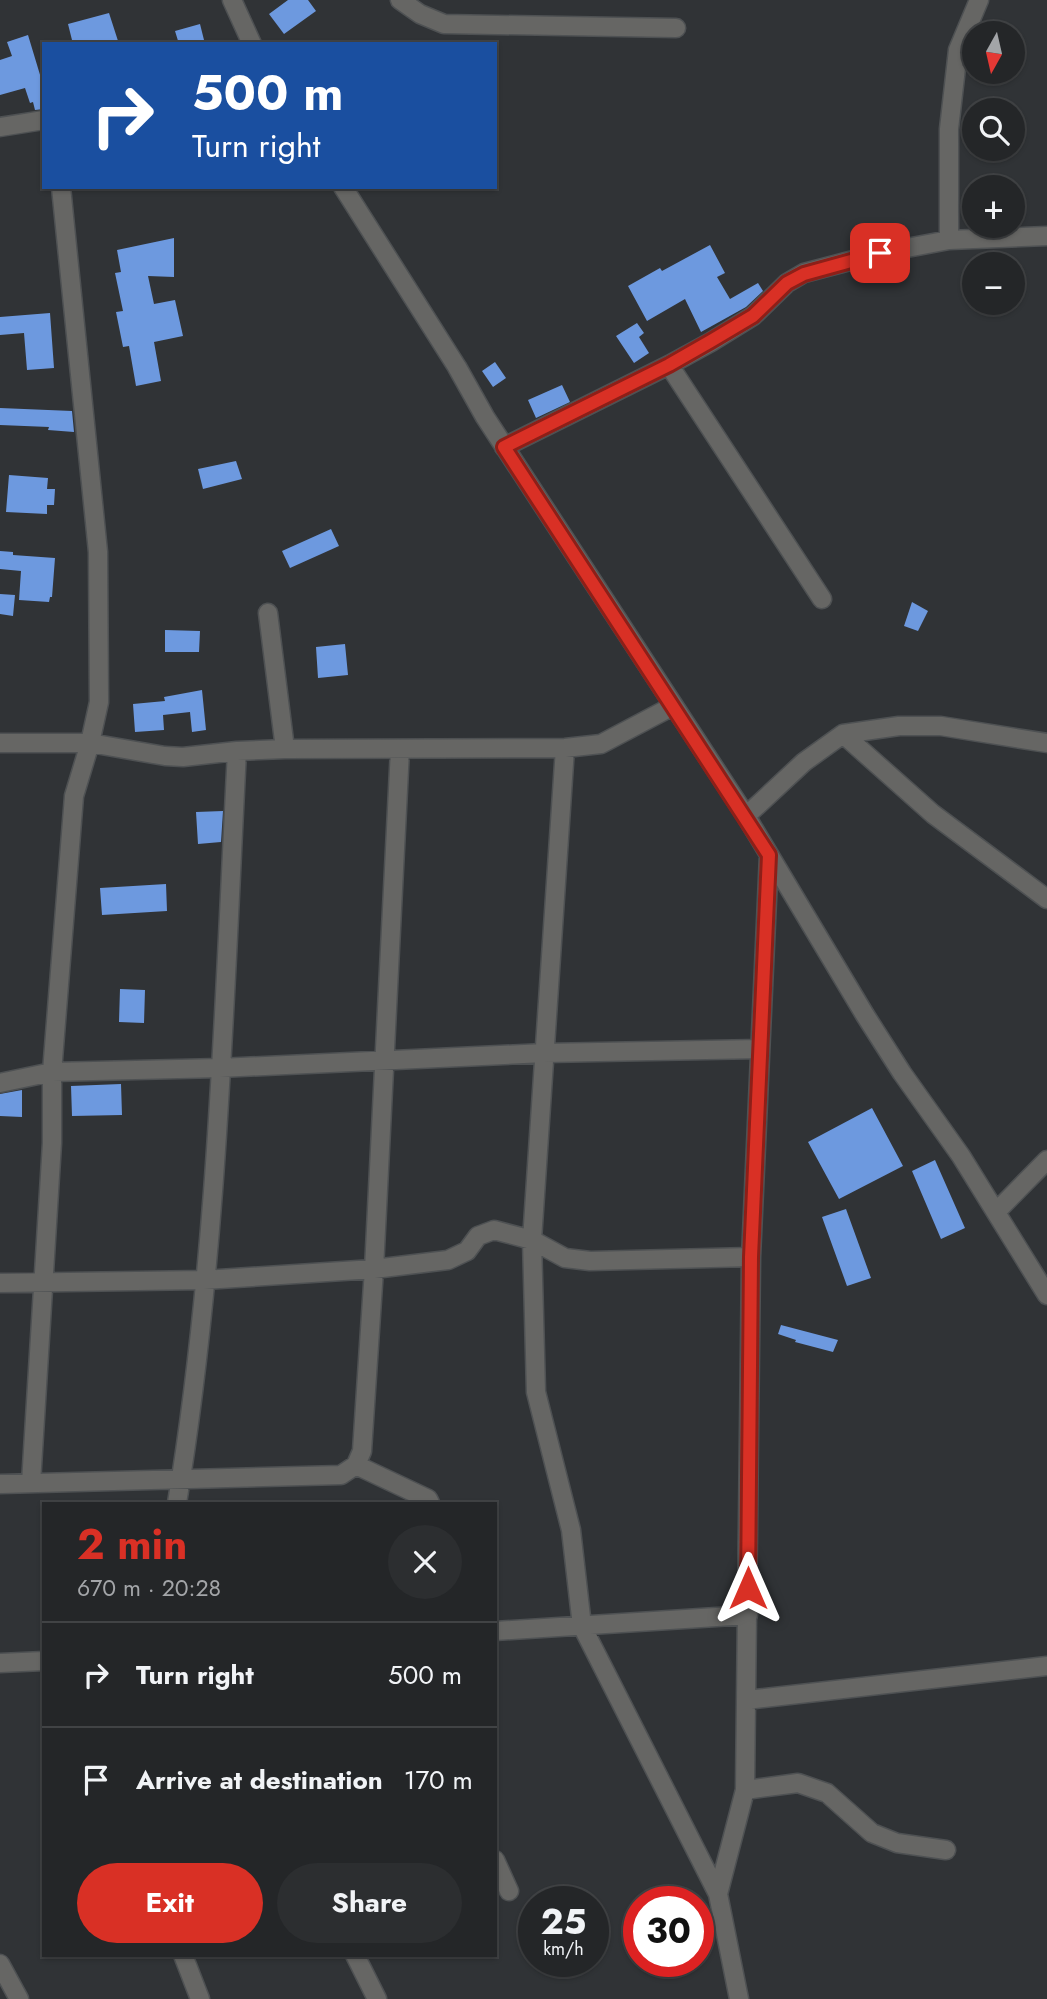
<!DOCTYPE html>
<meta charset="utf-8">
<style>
body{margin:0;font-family:Jost,sans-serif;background:#2c2e30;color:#f1f3f6;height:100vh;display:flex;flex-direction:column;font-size:26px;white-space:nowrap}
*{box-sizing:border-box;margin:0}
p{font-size:23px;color:#a3a5a8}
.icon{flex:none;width:38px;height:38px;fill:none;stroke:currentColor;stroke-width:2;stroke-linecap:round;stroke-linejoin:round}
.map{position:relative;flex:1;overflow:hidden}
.drawer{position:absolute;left:42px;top:1502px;width:455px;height:455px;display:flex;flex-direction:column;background:#242628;border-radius:0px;box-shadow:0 2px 5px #0004,0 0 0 2px #414345}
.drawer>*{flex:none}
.banner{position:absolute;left:42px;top:42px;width:455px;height:147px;border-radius:0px;box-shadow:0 2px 5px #0004,0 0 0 2px #414345;background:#1a4fa0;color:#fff;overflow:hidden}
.needle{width:46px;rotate:188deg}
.controls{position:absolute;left:962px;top:21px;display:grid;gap:14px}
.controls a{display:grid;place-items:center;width:63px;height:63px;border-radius:50%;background:#242628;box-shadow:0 2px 5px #0004,0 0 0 2px #414345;font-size:35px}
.speed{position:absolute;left:518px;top:1886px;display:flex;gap:14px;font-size:35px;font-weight:700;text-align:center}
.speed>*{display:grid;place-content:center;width:91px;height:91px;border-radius:50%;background:#242628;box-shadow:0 2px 5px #0004,0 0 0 2px #414345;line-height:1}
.speed small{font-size:18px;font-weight:400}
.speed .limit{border:10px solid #d22;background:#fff;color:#111}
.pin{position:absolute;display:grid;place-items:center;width:60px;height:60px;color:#fff;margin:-30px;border-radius:14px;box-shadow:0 4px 10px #0006}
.me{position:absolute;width:77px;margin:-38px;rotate:0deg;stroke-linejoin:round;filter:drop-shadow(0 0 5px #0008)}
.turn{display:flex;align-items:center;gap:24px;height:147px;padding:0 35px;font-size:32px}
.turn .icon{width:91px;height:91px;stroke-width:2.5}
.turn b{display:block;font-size:49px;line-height:60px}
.round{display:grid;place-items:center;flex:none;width:74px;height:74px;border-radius:37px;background:#2c2e30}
.head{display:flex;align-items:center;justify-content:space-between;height:119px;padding:0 35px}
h1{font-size:42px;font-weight:700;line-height:52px;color:#d93025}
.primary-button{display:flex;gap:14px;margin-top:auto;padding:14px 35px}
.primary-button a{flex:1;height:80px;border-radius:42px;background:#d93025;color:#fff;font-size:28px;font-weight:700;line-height:80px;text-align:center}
.primary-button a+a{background:#2c2e30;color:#f1f3f6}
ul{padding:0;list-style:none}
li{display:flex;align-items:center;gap:21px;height:105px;padding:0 35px;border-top:2px solid #414345}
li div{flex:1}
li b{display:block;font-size:26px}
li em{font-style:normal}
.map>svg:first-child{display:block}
.building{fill:#6d99df}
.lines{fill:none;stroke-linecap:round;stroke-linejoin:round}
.minor-casing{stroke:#4e5153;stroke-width:21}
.minor{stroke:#666664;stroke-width:18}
.route-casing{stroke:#8d1f18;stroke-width:18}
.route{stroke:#d93025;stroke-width:12}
</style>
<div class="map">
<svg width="1047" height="1999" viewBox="0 0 1047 1999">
<rect width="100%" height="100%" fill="#303336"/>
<path class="building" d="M288 0H308L316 11 284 34 269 14Z
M109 13 119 44H73L68 24Z
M200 24 205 44H179L175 31Z
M28 35 44 88V109L35 110 33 102 30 103 25 88 0 95V60L12 56 7 42Z
M174 238V277L148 276 154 304 175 300 183 336 154 342 161 381 136 386 129 346 123 347 116 312 123 311 115 273 121 272 117 250Z
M710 245 725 273 717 277 730 299 758 283 763 291 746 307 701 332 685 299 647 321 628 286 660 268 662 271Z
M50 313 54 368 27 370 24 333 0 335V317Z
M637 323 644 333 639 337 649 353 634 363 616 336Z
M495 362 506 378 493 387 482 371Z
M562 385 570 402 536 418 528 400Z
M0 408 72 411 74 432 48 430 49 427 0 425Z
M236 461 242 479 203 489 198 469Z
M9 475 48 478 47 489H55L54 505H47V514L6 512Z
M331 529 339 546 290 568 282 551Z
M0 551 13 552V555L55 558 52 597H50L49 602 19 600 21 571 0 569Z
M0 594 15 595 13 616 0 614Z
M912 602 928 611 918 631 904 626Z
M165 630 200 631 199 652H165Z
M345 644 348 675 318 678 316 647Z
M202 690 206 730 192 732 190 712 163 715 164 730 135 732 133 704 165 701 164 697Z
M223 811 221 842 198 844 196 812Z
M166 884 167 911 102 915 100 888Z
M120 989 145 990 144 1023 119 1022Z
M121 1084 122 1115 72 1116 71 1086Z
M22 1090V1117L0 1116V1094Z
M872 1108 903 1166 839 1199 808 1142Z
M935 1160 965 1228 941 1239 912 1171Z
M846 1209 871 1278 847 1286 822 1217Z
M781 1325 838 1340 833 1352 795 1342 796 1340 778 1334Z"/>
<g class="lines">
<defs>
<path id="minor" d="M232 0 252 44
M400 0 420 14 444 24 676 28
M0 127 44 120
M343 187 457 367 485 417 746 816 865 1015 902 1073 961 1156 1047 1295
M949 240V129L958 50 979 0
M669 365 822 599
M504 447 669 365 711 342 753 316 787 283 804 273 880 253 949 240 1047 236
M268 613 285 749
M843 734 933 814 1047 899
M0 743H90L99 702 98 552 61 187
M565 748 532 1240 536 1392 571 1530 582 1626 718 1894 739 1999
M746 816 804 762 843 734 899 726H941L1047 743
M0 1083 52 1072 220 1068 545 1053 760 1049
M996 1212 1047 1160
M0 1283 204 1280 374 1269 448 1260 467 1251 478 1236 494 1230 532 1240 565 1258 590 1261 751 1257
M356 1465 428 1499 430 1503
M31 1483 52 1143V1072L74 796 90 743 165 756 183 757 237 751 285 749 565 748 601 744 673 706
M0 1484 341 1475 356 1465 362 1451 374 1269 400 749
M177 1503C218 1255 224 1001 237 751
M495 1631 748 1615
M0 1663 44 1661
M746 1700 1047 1666
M745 1790 798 1783 827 1793 872 1833 897 1843 946 1850
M495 1860 509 1891
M718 1894 745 1790 751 1257 769 855
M183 1955 200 1999
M355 1955 377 1999
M0 1964 19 1999"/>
</defs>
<use href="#minor" class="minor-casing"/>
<use href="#minor" class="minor"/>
</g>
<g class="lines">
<defs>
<path id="route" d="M748 1588 751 1257 769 855 504 447 669 365 711 341 753 316 787 283 804 274 880 253"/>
</defs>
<use href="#route" class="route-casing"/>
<use href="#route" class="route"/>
</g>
</svg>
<div class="controls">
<a><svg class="needle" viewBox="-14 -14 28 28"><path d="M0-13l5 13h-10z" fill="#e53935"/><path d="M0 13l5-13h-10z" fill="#a3a5a8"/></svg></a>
<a><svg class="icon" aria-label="search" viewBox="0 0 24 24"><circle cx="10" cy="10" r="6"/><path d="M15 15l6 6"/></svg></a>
<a>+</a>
<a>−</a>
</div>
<div class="speed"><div>25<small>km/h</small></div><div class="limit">30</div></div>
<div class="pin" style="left:880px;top:253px;background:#d93025"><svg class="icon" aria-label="arrive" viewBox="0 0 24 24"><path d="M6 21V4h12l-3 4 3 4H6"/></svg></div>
<svg class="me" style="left:748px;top:1588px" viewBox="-20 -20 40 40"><path d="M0-17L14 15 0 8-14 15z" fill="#d93025" stroke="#fff" stroke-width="4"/></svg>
<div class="banner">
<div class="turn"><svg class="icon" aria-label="right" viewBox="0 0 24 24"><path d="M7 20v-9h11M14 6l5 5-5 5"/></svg><div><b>500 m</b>Turn right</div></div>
</div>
<section class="drawer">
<div class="head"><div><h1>2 min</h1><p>670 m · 20:28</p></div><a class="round"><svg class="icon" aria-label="close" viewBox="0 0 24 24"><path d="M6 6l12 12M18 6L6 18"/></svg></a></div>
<ul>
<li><svg class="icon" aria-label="right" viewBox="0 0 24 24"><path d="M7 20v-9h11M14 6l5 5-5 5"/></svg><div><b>Turn right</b></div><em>500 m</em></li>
<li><svg class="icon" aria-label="arrive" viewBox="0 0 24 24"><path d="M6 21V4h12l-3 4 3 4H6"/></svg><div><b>Arrive at destination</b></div><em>170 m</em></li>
</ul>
<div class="primary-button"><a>Exit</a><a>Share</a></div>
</section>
</div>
